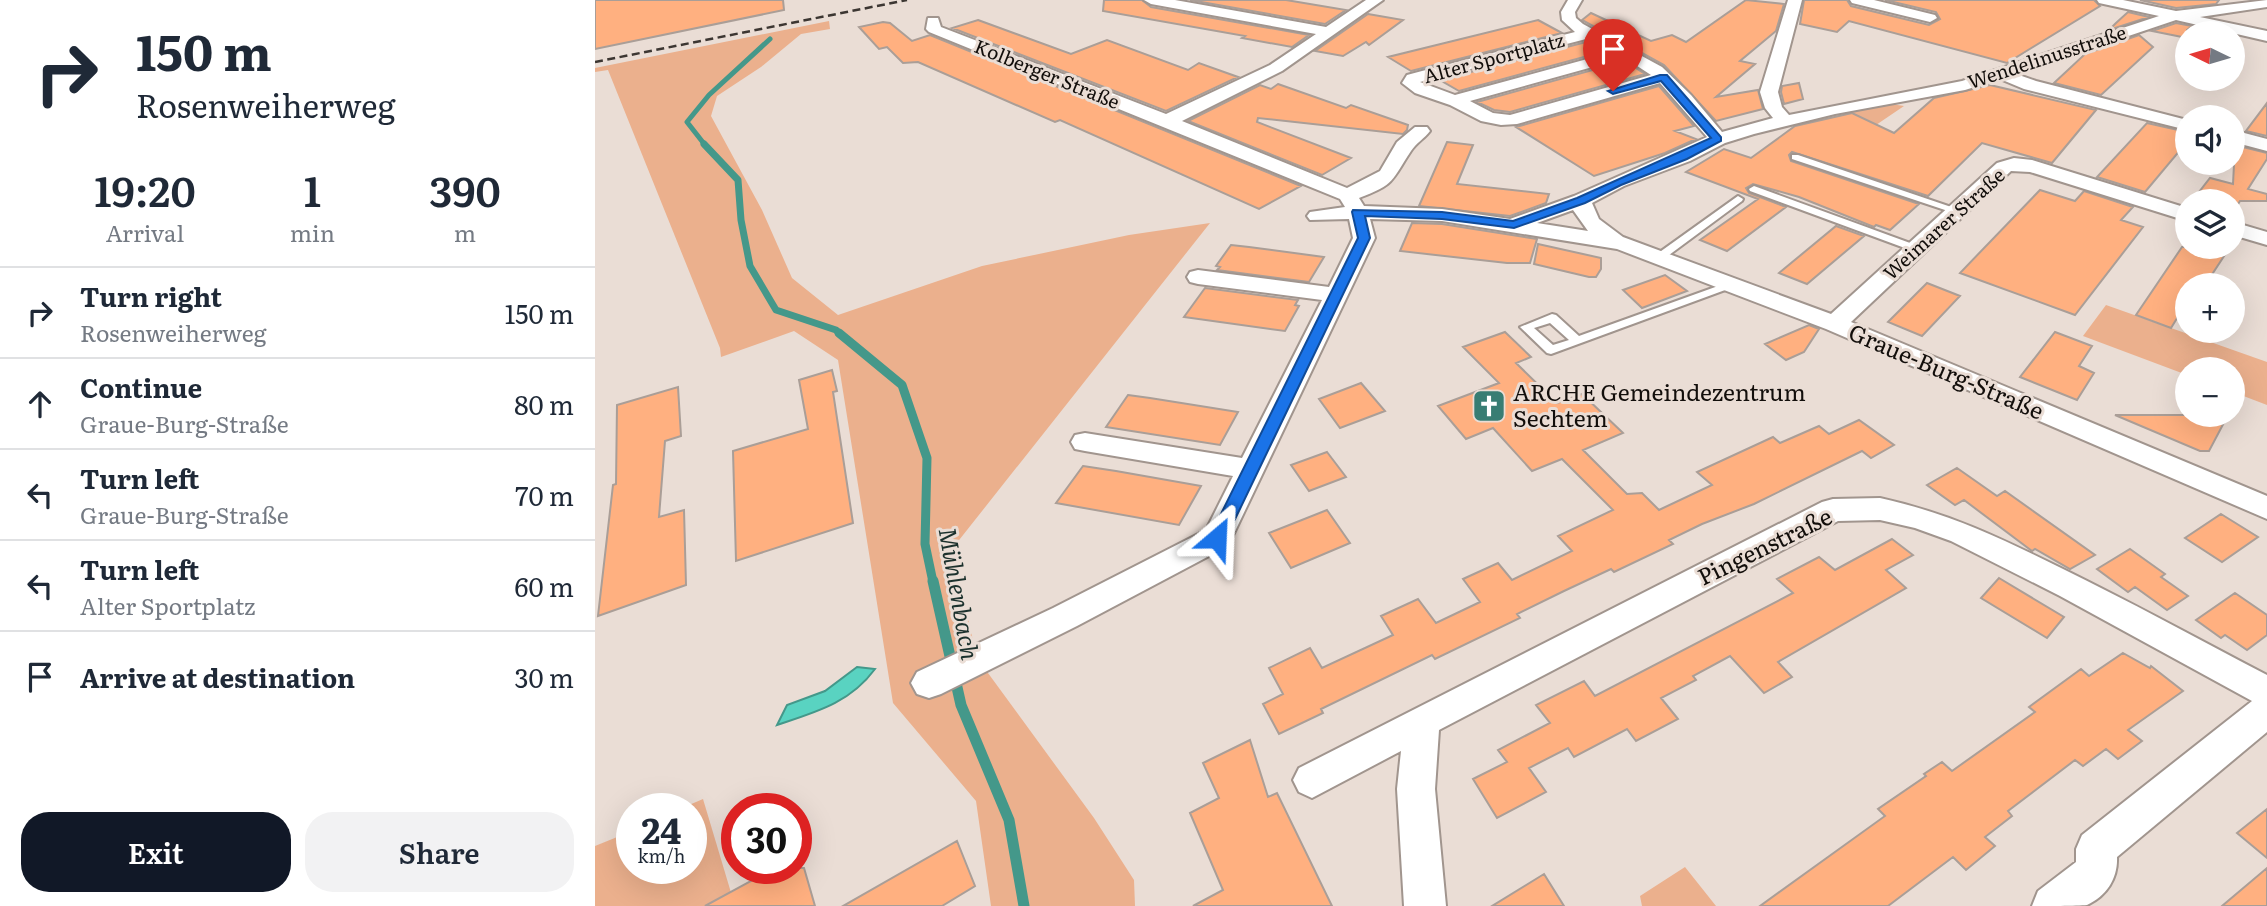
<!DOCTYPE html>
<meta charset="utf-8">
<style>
body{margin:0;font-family:Literata,serif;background:#f2f2f3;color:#1f2937;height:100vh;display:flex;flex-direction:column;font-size:26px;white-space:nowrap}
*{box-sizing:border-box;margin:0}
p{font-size:23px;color:#747a83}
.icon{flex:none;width:38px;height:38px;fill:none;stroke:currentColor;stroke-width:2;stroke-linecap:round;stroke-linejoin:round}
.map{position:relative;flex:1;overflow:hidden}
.details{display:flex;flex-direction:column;background:#fff;width:595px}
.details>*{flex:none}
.top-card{background:#fff;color:#1f2937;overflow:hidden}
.needle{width:46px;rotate:275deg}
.controls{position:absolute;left:1580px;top:21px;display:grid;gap:14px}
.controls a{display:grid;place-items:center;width:70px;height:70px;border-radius:50%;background:#fff;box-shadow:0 7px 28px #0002;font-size:35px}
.speed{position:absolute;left:21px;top:793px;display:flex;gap:14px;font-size:35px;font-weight:700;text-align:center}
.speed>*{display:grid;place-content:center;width:91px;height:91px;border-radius:50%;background:#fff;box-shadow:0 7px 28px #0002;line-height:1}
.speed small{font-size:18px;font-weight:400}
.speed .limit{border:10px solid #d22;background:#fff;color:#111}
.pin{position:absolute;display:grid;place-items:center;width:60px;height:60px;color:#fff;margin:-72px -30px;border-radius:50% 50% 50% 0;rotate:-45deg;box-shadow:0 0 7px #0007}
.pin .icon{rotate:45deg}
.me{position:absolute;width:77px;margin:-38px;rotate:26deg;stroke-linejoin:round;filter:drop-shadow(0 0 5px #0008)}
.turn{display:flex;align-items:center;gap:24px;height:147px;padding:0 21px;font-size:32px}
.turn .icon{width:91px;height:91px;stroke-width:2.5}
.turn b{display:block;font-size:49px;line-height:60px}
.eta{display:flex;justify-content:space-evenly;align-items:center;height:119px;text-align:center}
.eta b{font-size:42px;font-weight:600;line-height:49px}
.primary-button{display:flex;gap:14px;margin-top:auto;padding:14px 21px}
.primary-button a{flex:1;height:80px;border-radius:28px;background:#111827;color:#fff;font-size:28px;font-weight:600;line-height:80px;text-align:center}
.primary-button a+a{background:#f2f2f3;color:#1f2937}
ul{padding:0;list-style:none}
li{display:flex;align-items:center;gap:21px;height:91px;padding:0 21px;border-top:2px solid #e0e1e3}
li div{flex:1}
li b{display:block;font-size:26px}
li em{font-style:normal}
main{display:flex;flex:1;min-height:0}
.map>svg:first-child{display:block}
.green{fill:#ebb08d}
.water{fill:#59d3c1;stroke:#44988a;stroke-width:2}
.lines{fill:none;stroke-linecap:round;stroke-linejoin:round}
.stream-far3{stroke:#44988a;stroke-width:5}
.stream-far2{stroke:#44988a;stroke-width:7}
.stream-far1{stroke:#44988a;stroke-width:9}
.stream{stroke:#44988a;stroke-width:11}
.building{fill:#ffb080;stroke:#aa9e97;stroke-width:2}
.lane-casing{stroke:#a1958e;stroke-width:4}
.street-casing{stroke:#a1958e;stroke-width:4}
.lane{fill:#fff;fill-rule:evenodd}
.street{fill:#fff;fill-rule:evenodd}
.rail{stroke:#3c3632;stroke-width:2.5;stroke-dasharray:8 4.5;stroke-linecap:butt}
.route{fill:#1a73e8;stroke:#114b97;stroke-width:2}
.labels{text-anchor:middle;stroke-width:6;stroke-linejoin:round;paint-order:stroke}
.far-street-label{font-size:19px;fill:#120e0b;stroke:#eaddd5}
.street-label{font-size:23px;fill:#120e0b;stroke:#eaddd5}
.poi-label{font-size:23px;fill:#120e0b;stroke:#eaddd5;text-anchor:start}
.water-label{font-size:24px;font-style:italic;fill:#1c312d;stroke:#eaddd5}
</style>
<main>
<section class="details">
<div class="top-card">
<div class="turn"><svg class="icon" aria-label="right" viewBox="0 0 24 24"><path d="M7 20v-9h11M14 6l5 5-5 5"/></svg><div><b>150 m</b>Rosenweiherweg</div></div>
</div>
<div class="eta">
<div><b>19:20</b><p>Arrival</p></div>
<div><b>1</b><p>min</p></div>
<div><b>390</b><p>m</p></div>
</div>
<ul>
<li><svg class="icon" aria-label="right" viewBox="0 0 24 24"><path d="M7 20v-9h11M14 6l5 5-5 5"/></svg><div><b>Turn right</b><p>Rosenweiherweg</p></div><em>150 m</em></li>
<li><svg class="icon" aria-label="ahead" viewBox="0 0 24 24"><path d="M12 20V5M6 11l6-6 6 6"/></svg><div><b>Continue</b><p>Graue-Burg-Straße</p></div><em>80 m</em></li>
<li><svg class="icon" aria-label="left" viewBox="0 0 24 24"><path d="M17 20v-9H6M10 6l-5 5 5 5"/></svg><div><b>Turn left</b><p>Graue-Burg-Straße</p></div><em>70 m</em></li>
<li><svg class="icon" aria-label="left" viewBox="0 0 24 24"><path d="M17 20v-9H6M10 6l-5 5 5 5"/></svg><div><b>Turn left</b><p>Alter Sportplatz</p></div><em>60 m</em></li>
<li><svg class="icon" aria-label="arrive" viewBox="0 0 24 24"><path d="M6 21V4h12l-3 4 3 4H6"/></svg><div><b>Arrive at destination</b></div><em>30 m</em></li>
</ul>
<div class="primary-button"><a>Exit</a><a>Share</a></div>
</section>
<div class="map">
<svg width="1672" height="906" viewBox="0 0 1672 906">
<rect width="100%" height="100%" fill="#eaddd5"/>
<path class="green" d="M234 21 235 29 206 34 166 67 122 96 116 116 167 210 197 278 243 315 387 266 534 235 615 223 357 549 382 658 499 818 539 880 540 906H396L381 801 298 703 243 360 199 331 126 357 125 348 13 70 0 72V68Z
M1296 104 1309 106 1281 125 1253 113Z
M1511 305 1672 362V405L1638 392V369H1592V375L1488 336Z
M108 799 140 906H0V846L37 831V868H96V808H87Z
M1090 867 1121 906H1047L1045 896Z"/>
<path class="water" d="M262 667 280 669C255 703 221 712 182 725L192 705 230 691Z"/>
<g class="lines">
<path class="stream-far3" d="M110 145 92 122 114 95 175 39"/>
<path class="stream-far2" d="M109 144 143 180 146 220 155 266 181 310 241 330 246 335"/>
<path class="stream-far1" d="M244 333 307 385 332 458 330 544 338 582"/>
<path class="stream" d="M338 581 366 705 414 820 429 906"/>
</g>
<path class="building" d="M0 0H188L189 10 0 49Z
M509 0H547L556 7 714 35 697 47 647 38 650 36 508 11Z
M595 0H691L751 10 730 24Z
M1151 0 1189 4 1181 31 1145 61 1160 64 1121 97 1163 90 1168 109 1121 121 1069 65 987 20 996 13 1056 41 1077 35 1091 42Z
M1209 0H1252L1256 6 1334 25 1345 19 1341 12 1290 0H1499L1505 6 1412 63 1254 21 1242 32 1205 24Z
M1545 0H1624L1621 4 1581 8Z
M1533 12 1554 17 1514 30 1521 23Z
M773 14 808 20 774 45 771 42 748 56 720 51Z
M383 20 476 54 512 40 593 70 604 63 643 77 571 111 357 28Z
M943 20 967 33 816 71 793 57Z
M288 22 295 23 317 41 335 35 706 186 664 209 465 120 460 122 323 62 308 63 292 47 284 49 264 27Z
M1581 23 1597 26 1592 30V38L1557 31Z
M1544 35 1558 47 1506 95 1459 83 1490 54Z
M991 42 1011 51 864 91 845 80Z
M1030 61 1050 74 915 112 899 110 882 102Z
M1204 83 1208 99 1189 104 1186 92 1187 86Z
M683 84 751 108 756 105 813 125 812 130 808 134 663 118 662 122 756 158 727 175 593 121 665 85 676 89Z
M1395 85 1501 110 1457 163 1387 143 1333 196 1197 152 1194 155 1196 161 1324 204 1295 230 1281 225 1279 227 1204 197 1158 184 1151 188 1154 193 1191 207 1132 251 1105 240 1163 199 1091 172 1129 149 1156 158 1200 126 1257 113 1299 133 1339 98Z
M1064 86 1099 126 1080 131 1101 139 1070 153 999 176 921 127Z
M1672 103V136L1651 131Z
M1552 123 1592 132V142L1550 192 1502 177Z
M852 142 878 145 862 184 954 194 951 203 915 216 824 206Z
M1640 145 1672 153V159L1653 189 1672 194V201H1645L1638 212V201H1597L1615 178 1638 184Z
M1445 190 1480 201 1489 191 1538 207 1526 220 1548 227 1480 315 1365 273Z
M817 223 847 224 942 239 935 263H912L805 251Z
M1241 226 1269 236 1212 284 1184 273Z
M943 244 1006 258V269L1001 277H994L939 264Z
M636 245 654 247 729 257 714 282 622 270 625 267 621 266Z
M1587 247H1635L1612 282 1606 280 1603 285H1592V302L1576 328 1541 315Z
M1070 275 1092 291 1047 308 1028 290Z
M1332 283 1365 296 1327 336 1293 322Z
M610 288 703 300 700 305 704 306 690 331 589 317Z
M1214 325 1224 329 1209 352 1191 360 1170 344Z
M910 332 936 357 921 363 962 403 987 394 1028 433 988 450 1032 494 1047 493 1064 510 1117 485 1102 472 1178 437 1185 443 1224 426 1234 434 1264 420 1299 445 1276 458 1267 451 1159 504 1107 524 1074 540 1078 544 1019 572 1016 569 969 591 922 614 925 618 840 659 837 655 726 709 728 713 684 734 668 704 688 694 674 668 715 648 727 668 798 635 786 616 823 599 841 623 885 602 868 579 903 563 917 580 977 551 963 536 1018 510 967 459 937 471 898 428 871 439 843 406 904 383 868 347Z
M1460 332 1497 346 1484 366 1499 373 1482 400 1425 377Z
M237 370 242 391 238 392 258 523 141 561 138 451 213 429 204 380Z
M766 383 790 411 745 428 724 399Z
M83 387 86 436 70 441 64 517 89 510 91 585 3 616 18 485 21 484 22 405Z
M533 395 555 398 643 412 625 445 511 427Z
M1520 415H1633L1614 451H1605Z
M732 452 751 477 714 491 696 465Z
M488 466 521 471 606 486 584 525 461 503Z
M1362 468 1402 496 1410 491 1500 555 1475 569 1440 549 1437 551 1369 500 1360 505 1332 485Z
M732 510 755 543 696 568 674 533Z
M1626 514 1663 537 1627 562 1590 538Z
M1297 539 1318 555 1291 570 1311 588 1183 662 1197 677 1169 693 1135 656 1098 676 1101 680 1066 698 1083 719 1041 741 1032 729 979 757 973 748 934 768 951 792 902 818 878 779 912 762 903 750 955 723 941 705 989 681 1000 696 1198 593 1182 579 1224 557 1240 570Z
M1535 549 1570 574 1566 577 1593 596 1572 610 1540 587 1533 592 1502 569Z
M1404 578 1469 617 1452 638 1386 598Z
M1640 593 1672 615V635L1652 650 1630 635 1626 638 1601 620Z
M1528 653 1555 668 1556 666 1588 691 1533 730 1547 741 1523 759 1511 749 1488 766 1480 760 1413 811 1417 816 1390 837 1400 846 1371 870 1358 857 1293 906H1165L1290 816 1283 809 1331 776 1329 774 1347 762 1357 771 1440 712 1434 707 1486 669 1494 676Z
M655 740 673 797 682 793 737 906H598L628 890 595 813 624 798 608 763Z
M1672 809V858L1642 833Z
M362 841 380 886 347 906H248Z
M180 868H209L220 906H110Z
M1672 868V906H1627Z
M949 874 969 906H897Z"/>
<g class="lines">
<defs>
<path id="lane" d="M1197 155H1203L1368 211 1367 213H1359L1197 159Z
M1159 186 1326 247 1327 249 1322 252 1318 251 1155 191 1154 189Z
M1143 196 1148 199 1147 201 1070 258H1062V254Z
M1137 281 1143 284 1141 286 956 354 952 353 925 327 957 314 961 315 984 336ZM955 323 974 340 958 345 939 328Z"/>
<path id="street" d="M549 0H580L731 27 771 0H788L687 71 587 121 752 188 785 171 802 142 820 127H832L835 131C830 138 821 143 816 151 796 181 801 184 764 198L769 206 847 209 915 219 979 196 1112 137 1065 83 922 124 906 125 886 121 855 105 820 93 807 83 812 75 827 71 980 32 967 20 966 12 973 0H987L980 12 981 18 988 24 1067 67 1096 95 1127 132 1178 118 1170 108 1165 92 1193 0H1207L1183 92 1187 107 1194 115 1367 81 1564 16 1504 3 1502 0H1528L1581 11 1672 0V7L1605 17 1672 31V41L1581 20 1421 74 1441 81 1592 120V130L1429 89 1405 79 1370 90 1240 114 1159 134 1130 143 1095 161 1029 186 997 203 1004 219 1028 237 1236 314 1402 163 1419 158 1437 160 1592 208V221L1435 172 1416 171 1256 322 1672 496V519L1231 329 1022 249 847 221 775 219 780 238 633 546 482 626 346 694 334 698 322 694 316 683 322 672 458 608 611 530 638 476 490 451 480 449 476 442 480 435 490 433 647 458 727 300 603 284 595 282 592 277 595 272 603 270 734 287 758 238 754 219 715 220 712 216 715 212 750 207 745 199 334 32 331 29 333 18H343L346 27 571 114 675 65 721 34 556 4ZM991 39 1018 52 860 95 825 82ZM1030 58 1056 75 915 115 898 113 875 101ZM978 210 993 231 942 223Z
M1255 0H1279L1340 15 1342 18 1335 22 1257 3Z
M1638 130 1672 139V151L1638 142Z
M1638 222 1672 232V245L1638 235Z
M1285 498C1353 513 1401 536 1464 567 1534 601 1603 639 1672 675V732L1522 857C1523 878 1512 896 1492 905 1482 906 1450 906 1437 906L1443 891 1481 862V849L1487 835 1657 701 1465 596 1356 541 1320 528 1285 520 1243 521 844 730 840 789 851 906H809L802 789 806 751 717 798 704 792 698 780 704 768 1227 502 1238 499Z"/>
</defs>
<use href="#lane" class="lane-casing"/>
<use href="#street" class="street-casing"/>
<use href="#lane" class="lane"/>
<use href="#street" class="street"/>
<path class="rail" d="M0 62 312 0"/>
</g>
<path class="route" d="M1065 75H1072L1126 137V141L1092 159 1026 185 990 203 919 228 847 219 770 216 775 238 631 538 628 542H616L614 538 763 238 757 212 758 210 847 212 918 221 982 198 1116 138 1066 81 1018 94 1013 91Z"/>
<defs>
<symbol id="church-square" viewBox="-11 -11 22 22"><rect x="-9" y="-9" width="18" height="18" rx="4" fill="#387d73" stroke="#eaddd5"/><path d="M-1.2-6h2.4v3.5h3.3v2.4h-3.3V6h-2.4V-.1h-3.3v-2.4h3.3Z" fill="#fff"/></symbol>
</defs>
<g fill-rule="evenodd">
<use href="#church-square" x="875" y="387" width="38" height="38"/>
</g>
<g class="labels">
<g class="far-street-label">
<text transform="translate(1452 57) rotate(-18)" y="7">Wendelinusstraße</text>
<text transform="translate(899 58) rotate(-15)" y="7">Alter Sportplatz</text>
<text transform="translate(452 74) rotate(22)" y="7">Kolberger Straße</text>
<text transform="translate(1349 224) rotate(-42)" y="7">Weimarer Straße</text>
</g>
<g class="street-label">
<text transform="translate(1351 372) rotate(23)" y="8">Graue-Burg-Straße</text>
<text transform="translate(1170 547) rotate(-26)" y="8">Pingenstraße</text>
</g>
<g class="poi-label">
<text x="918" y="401">ARCHE Gemeindezentrum<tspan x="918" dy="26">Sechtem</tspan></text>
</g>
<g class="water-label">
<text transform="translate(363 594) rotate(80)" y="8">Mühlenbach</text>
</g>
</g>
</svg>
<div class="controls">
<a><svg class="needle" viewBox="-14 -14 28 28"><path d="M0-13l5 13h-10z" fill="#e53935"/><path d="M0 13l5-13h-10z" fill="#747a83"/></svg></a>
<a><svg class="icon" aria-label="sound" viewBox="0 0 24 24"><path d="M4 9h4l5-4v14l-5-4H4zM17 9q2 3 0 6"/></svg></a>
<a><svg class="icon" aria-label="layers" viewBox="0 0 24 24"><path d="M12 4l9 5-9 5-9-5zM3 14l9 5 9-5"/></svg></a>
<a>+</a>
<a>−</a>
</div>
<div class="speed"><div>24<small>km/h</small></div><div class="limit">30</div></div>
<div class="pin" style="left:1018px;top:91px;background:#d93025"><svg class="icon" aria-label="arrive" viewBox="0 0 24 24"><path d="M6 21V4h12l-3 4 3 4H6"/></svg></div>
<svg class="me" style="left:622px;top:538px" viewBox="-20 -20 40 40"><path d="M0-17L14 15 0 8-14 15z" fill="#1a73e8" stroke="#fff" stroke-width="4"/></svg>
</div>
</main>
